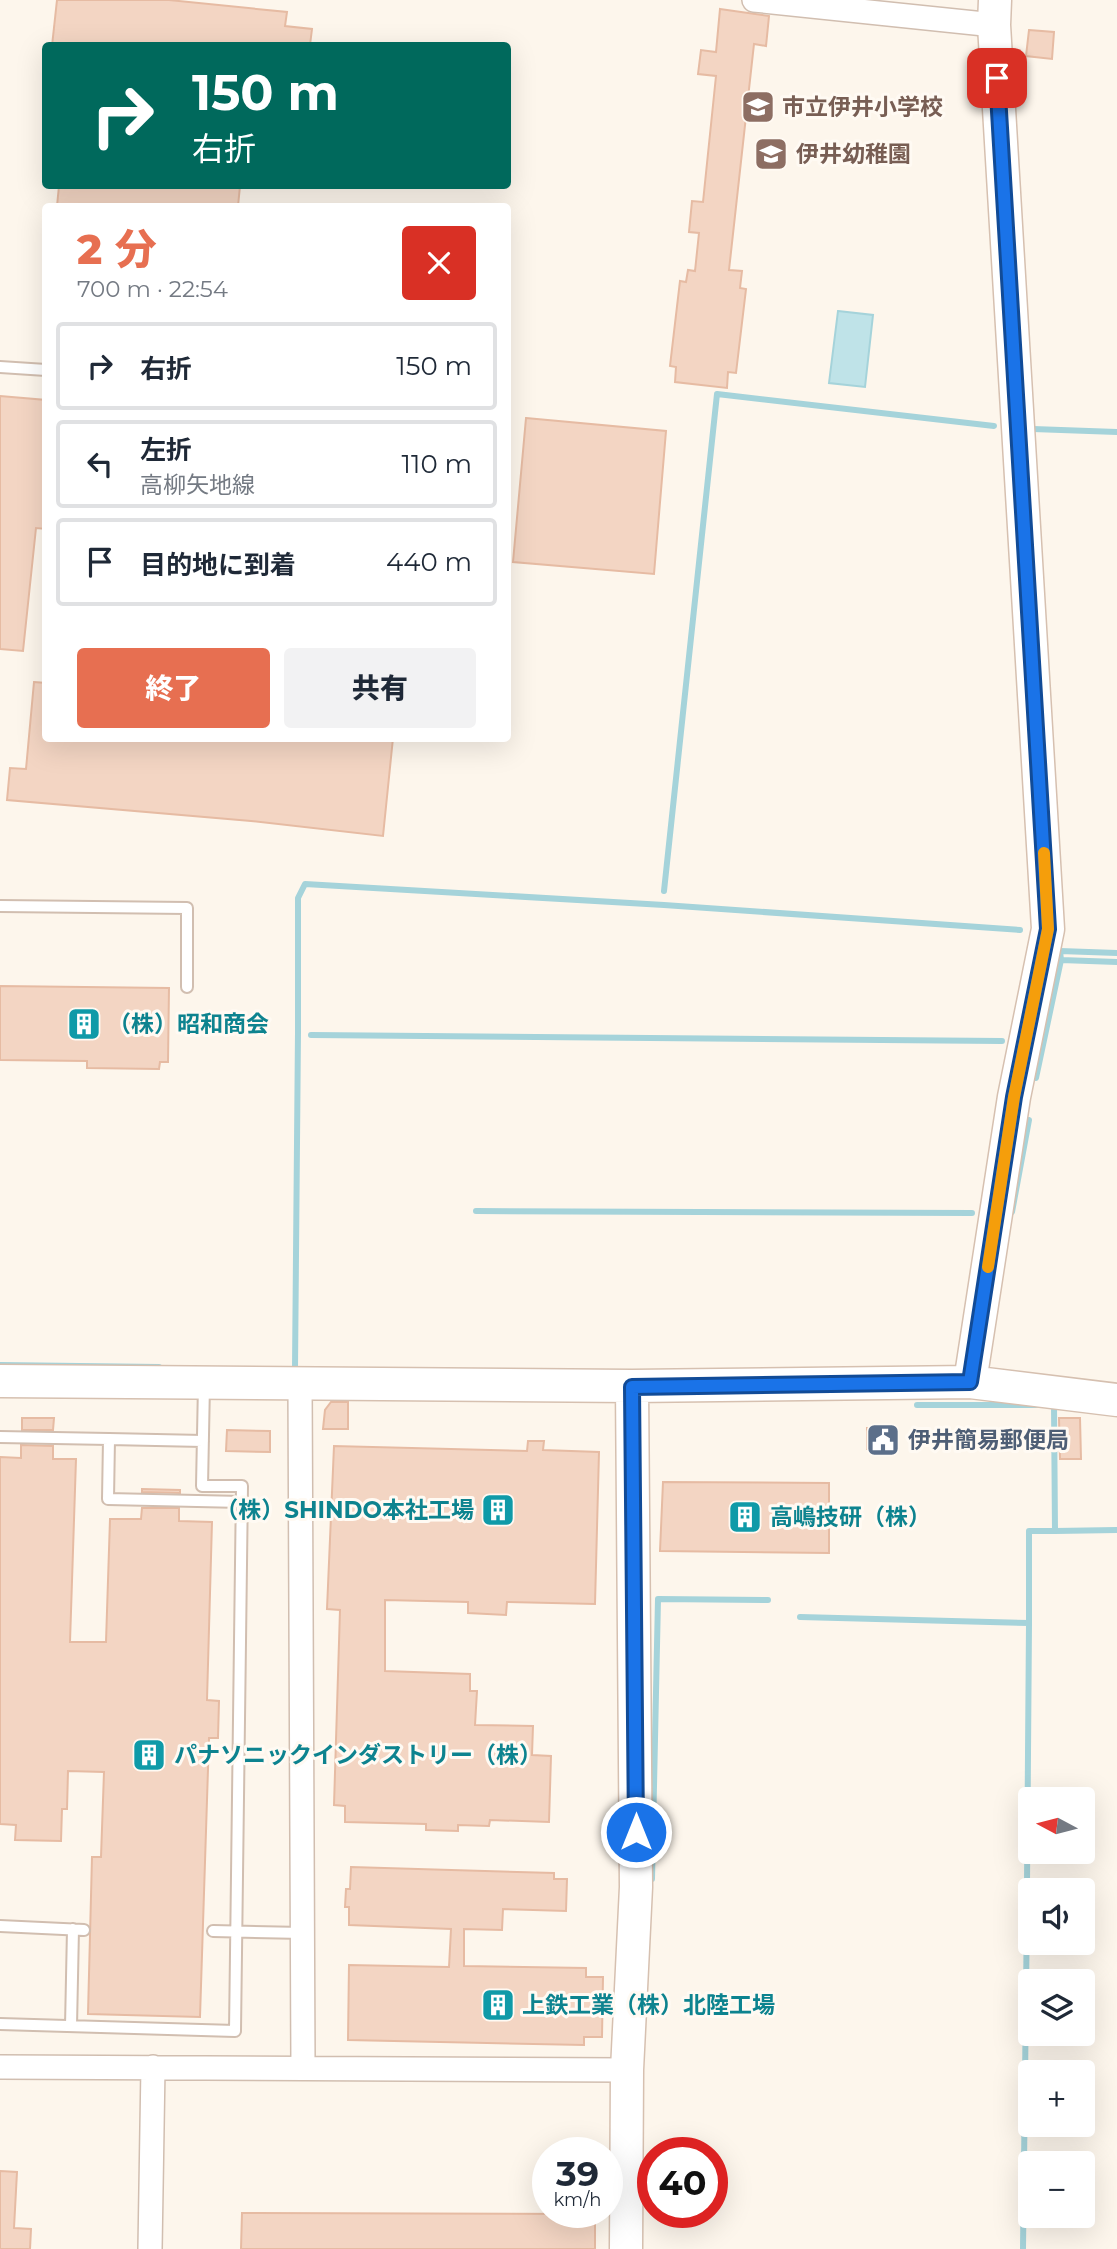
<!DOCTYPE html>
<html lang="ja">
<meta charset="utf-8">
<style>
body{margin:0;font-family:Montserrat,"Noto Sans JP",sans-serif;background:#f2f2f3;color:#1f2937;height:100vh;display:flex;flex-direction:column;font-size:26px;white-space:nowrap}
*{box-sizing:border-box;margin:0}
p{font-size:23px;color:#747a83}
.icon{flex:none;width:38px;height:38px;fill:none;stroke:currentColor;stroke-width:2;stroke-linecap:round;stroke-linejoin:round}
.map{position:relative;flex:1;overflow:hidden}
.sheet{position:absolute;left:42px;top:203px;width:469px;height:539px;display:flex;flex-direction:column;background:#fff;border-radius:7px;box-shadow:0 7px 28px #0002}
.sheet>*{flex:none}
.top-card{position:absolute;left:42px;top:42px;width:469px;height:147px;border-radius:7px;box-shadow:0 7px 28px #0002;background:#00695c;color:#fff;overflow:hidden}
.needle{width:46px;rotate:277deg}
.fabs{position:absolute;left:1018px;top:1787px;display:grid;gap:14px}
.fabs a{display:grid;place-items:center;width:77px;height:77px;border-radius:7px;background:#fff;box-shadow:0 7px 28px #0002;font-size:35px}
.speed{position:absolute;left:532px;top:2137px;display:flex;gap:14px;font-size:35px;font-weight:700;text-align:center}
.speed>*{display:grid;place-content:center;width:91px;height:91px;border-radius:50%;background:#fff;box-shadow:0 7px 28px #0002;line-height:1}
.speed small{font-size:18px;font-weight:400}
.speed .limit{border:10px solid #d22;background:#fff;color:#111}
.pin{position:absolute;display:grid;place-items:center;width:60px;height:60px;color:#fff;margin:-30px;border-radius:14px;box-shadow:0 4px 10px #0006}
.me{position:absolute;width:77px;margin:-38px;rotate:0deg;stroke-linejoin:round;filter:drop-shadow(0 0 5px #0008)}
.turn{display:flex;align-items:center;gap:24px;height:147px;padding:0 35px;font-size:32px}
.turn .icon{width:91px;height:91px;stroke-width:2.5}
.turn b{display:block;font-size:49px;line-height:60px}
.round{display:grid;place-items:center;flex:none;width:74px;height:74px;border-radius:7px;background:#f2f2f3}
.summary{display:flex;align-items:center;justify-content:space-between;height:119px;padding:0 35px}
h1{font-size:42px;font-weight:800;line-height:52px;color:#e76f51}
.button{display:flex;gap:14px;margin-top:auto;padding:14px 35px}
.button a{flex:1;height:80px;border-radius:7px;background:#e76f51;color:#fff;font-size:28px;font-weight:800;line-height:80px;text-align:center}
.button a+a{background:#f2f2f3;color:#1f2937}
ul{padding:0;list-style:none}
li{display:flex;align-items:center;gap:21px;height:88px;margin:0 14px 10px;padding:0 21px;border:4px solid #e0e1e3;border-radius:7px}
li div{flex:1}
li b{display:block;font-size:26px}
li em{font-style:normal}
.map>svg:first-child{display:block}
.water{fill:#bfe3e8;stroke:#a5d3da;stroke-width:2}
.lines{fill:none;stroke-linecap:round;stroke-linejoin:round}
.stream{stroke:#a5d3da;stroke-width:6}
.building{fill:#f3d5c3;stroke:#e6bba3;stroke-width:2}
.lane-casing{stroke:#d1beb0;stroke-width:14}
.street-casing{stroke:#d1beb0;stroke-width:26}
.secondary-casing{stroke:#d6c0b0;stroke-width:35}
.lane{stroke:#fff;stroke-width:10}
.street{stroke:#fff;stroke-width:23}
.secondary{stroke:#fff;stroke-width:32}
.route-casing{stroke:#114b97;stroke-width:18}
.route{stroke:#1a73e8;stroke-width:12}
.slow{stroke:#f59e0b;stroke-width:12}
.labels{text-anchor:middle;stroke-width:6;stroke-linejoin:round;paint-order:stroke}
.education-label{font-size:23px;font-weight:bold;fill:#785e54;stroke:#fffaf3;text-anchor:start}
.culture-label{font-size:23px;font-weight:bold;fill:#0d838f;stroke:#fffaf3;text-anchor:start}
.service-label{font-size:23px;font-weight:bold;fill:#4e5e75;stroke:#fffaf3;text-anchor:start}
</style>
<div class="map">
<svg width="1117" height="2249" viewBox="0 0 1117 2249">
<rect width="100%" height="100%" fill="#fdf6ec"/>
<path class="water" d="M838 311 873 315 865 387 829 383Z"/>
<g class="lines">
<path class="stream" d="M1033 429 1117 432
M664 891 717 394 994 426
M1061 960 1117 962
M298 1034V898L305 884 664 905 1020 930
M311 1035 1002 1041
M1036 1078 1061 960 1060 951 1117 953
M476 1211 972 1213
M1012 1212 1029 1120
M0 1365 159 1367
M295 1368 298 1031
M917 1405H1036
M1055 1531 1117 1530
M800 1617 1029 1623 1027 1885
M1029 1623V1531H1055L1054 1405H1050
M652 1879 658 1599 768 1600
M1023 2249 1027 1908"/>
</g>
<path class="building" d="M57 0H169L287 12 285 26 312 29 310 45 284 43 283 46H52Z
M720 9 769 16 766 46 754 44 729 270 742 271 740 288 746 289 736 373 728 372 727 388 675 382 676 367 670 366 680 281 686 282 688 270 695 271 699 233 689 232 692 201 703 202 716 76 698 74 701 50 716 52Z
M1029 30 1054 32 1052 59 1026 56Z
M59 186H240L238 206H57Z
M0 396 46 400V529L36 528 23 651 0 649Z
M526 418 666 431 654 574 513 562Z
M34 682 46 683V738H393L383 836 251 821 7 800 10 768 26 769Z
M0 986 169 988 168 1062H160L159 1069 87 1068V1061L0 1060Z
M331 1402H348V1429H323L325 1410Z
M22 1418H54L53 1430H22Z
M1059 1418H1080L1081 1459H1060Z
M867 1428H891L892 1449H867Z
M227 1430 270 1431V1452L226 1451Z
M528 1441H544L543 1450 599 1452 595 1604 507 1602 506 1615 468 1613V1602L385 1600V1671L470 1674V1691H477L475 1725 533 1726 532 1755 551 1756 549 1822 490 1820 489 1826 458 1825V1831L426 1830V1824L345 1822V1806L334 1805 340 1610 327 1609 334 1446 527 1451Z
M21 1445 53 1446V1459H76L70 1642H106L110 1519H141L142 1508H179V1521L212 1522 207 1700 219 1701 218 1738H209L200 2017 88 2014 92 1857H101L104 1772 68 1771 67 1809H62L61 1841 15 1840 16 1825 0 1824V1457L21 1458Z
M663 1482 829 1483V1553L660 1551Z
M142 1489 180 1490V1493L142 1492Z
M351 1867 554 1873V1879H567L566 1911 503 1909 502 1930 464 1929V1966L586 1968V1977H603L602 2037H584V2045L348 2040 349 1965 449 1967 451 1929 349 1925V1907H345L346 1889H350Z
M0 2171 17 2172 14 2228 31 2229 30 2249H0Z
M242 2213 595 2214V2249H241Z"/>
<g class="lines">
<defs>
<path id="lane" d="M0 367 46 370
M0 906 187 908V987
M0 1437 109 1439 108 1499 242 1502
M109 1439 203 1441
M0 1926 84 1930
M213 1931 303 1933
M0 2024 235 2031 242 1486H202L204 1384
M71 2026 73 1929"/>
<path id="street" d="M754 0 994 25
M300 1382 303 2068
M0 2067 627 2070
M150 2249 153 2067"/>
<path id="secondary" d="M0 1381 632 1386 970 1382 1117 1400
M970 1382 1014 1097 1048 929 994 25 995 0
M626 2249 627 2070 636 1887 632 1386"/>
</defs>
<use href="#lane" class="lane-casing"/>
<use href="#street" class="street-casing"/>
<use href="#secondary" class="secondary-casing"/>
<use href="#lane" class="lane"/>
<use href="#street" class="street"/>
<use href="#secondary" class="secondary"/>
</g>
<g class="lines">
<defs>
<path id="route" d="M636 1832 632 1387 970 1382 1014 1097 1048 929 997 78"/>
</defs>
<use href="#route" class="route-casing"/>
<use href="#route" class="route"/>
<path class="slow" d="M988 1267 1014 1097 1048 929 1044 853"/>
</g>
<defs>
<symbol id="school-square" viewBox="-11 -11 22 22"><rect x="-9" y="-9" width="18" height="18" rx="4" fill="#8d6e63" stroke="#fffaf3"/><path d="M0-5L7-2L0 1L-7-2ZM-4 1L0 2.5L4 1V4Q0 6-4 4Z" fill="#fff"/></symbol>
<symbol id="building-square" viewBox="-11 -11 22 22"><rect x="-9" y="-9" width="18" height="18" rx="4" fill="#0f9aa8" stroke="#fffaf3"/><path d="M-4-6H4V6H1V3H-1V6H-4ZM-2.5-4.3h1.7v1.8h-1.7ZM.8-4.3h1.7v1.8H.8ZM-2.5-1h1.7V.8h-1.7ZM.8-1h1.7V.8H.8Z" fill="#fff"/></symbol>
<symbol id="civic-square" viewBox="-11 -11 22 22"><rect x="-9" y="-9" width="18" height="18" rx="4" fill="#5c6f8a" stroke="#fffaf3"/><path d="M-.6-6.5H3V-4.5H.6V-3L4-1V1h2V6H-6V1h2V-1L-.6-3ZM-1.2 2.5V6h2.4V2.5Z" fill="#fff"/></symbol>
</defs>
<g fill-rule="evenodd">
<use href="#school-square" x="739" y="88" width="38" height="38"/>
<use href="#school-square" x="752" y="135" width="38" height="38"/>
<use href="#building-square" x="65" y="1005" width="38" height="38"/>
<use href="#civic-square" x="864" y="1421" width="38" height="38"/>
<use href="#building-square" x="479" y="1491" width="38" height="38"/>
<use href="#building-square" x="726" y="1498" width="38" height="38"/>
<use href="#building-square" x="130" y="1736" width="38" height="38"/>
<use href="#building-square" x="479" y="1986" width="38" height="38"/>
</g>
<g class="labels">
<g class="education-label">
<text x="782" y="115">市立伊井小学校</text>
<text x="796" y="162">伊井幼稚園</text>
</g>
<g class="culture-label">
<text x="108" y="1032">（株）昭和商会</text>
<text x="474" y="1518" text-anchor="end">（株）SHINDO本社工場</text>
<text x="770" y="1525">高嶋技研（株）</text>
<text x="174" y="1763">パナソニックインダストリー（株）</text>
<text x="522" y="2013">上鉄工業（株）北陸工場</text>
</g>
<g class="service-label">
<text x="908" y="1448">伊井簡易郵便局</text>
</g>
</g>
</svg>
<div class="fabs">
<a><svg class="needle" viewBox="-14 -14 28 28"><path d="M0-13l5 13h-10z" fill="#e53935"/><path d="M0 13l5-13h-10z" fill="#747a83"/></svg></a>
<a><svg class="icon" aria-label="sound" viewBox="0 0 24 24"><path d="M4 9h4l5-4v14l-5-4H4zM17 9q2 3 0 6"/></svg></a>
<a><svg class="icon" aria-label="layers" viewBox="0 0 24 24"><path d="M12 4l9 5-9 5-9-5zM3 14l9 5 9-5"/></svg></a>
<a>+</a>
<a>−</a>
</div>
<div class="speed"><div>39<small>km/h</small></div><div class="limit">40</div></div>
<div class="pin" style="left:997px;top:78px;background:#d93025"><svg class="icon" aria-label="arrive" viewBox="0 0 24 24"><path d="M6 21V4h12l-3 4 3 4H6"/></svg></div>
<svg class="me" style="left:636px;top:1832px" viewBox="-20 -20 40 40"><circle r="17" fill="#1a73e8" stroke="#fff" stroke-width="3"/><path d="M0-11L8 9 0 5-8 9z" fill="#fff"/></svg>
<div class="top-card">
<div class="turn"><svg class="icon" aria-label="right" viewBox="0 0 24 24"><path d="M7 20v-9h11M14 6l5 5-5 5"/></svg><div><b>150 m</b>右折</div></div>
</div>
<section class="sheet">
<div class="summary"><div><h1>2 分</h1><p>700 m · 22:54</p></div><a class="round" style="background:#d93025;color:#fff"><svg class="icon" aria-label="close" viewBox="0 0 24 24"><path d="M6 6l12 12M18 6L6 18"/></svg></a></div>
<ul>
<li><svg class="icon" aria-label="right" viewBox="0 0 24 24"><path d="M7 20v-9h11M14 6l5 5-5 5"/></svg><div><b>右折</b></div><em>150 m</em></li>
<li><svg class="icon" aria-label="left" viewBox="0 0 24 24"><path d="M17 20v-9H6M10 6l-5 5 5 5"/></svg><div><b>左折</b><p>高柳矢地線</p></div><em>110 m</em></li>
<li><svg class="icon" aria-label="arrive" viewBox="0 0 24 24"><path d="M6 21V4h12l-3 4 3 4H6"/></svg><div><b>目的地に到着</b></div><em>440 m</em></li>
</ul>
<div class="button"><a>終了</a><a>共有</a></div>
</section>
</div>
